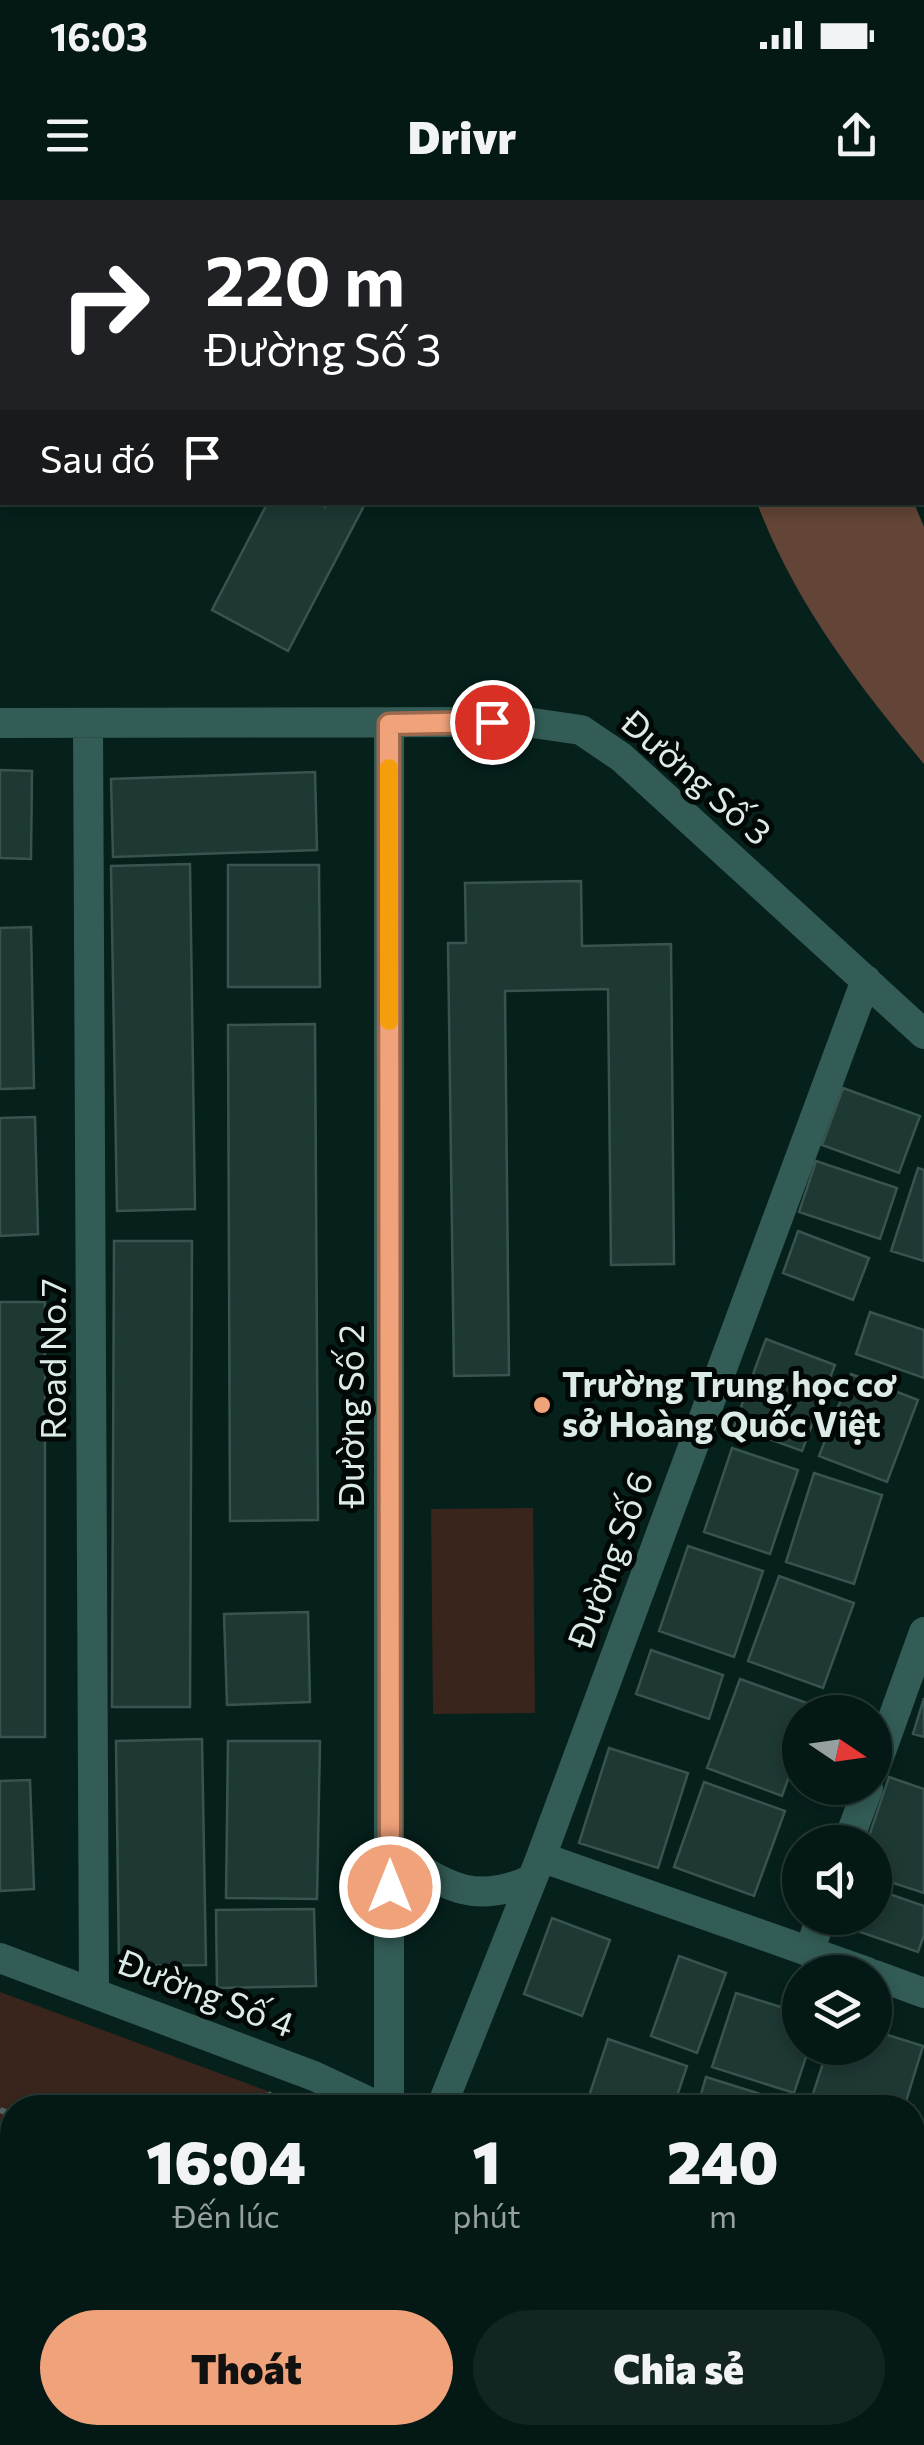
<!DOCTYPE html>
<html lang="vi">
<meta charset="utf-8">
<style>
body{margin:0;font-family:Commissioner,sans-serif;background:#122522;color:#f1f3f6;height:100vh;display:flex;flex-direction:column;font-size:38px;white-space:nowrap}
*{box-sizing:border-box;margin:0}
p{font-size:32px;color:#97a0a0}
.icon{flex:none;width:55px;height:55px;fill:none;stroke:currentColor;stroke-width:2;stroke-linecap:round;stroke-linejoin:round}
.map{position:relative;flex:1;overflow:hidden}
.details{position:absolute;left:0px;top:1895px;width:925px;height:350px;display:flex;flex-direction:column;background:#041815;border-radius:40px 40px 0 0;box-shadow:0 5px 15px #0003,0 0 0 2px #253734}
.details>*{flex:none}
.guide{position:absolute;left:0px;top:0px;width:925px;height:305px;box-shadow:0 5px 15px #0003,0 0 0 2px #253734;background:#202124;color:#fff;overflow:hidden}
.needle{width:65px;rotate:103deg}
.buttons{position:absolute;left:782px;top:1495px;display:grid;gap:20px}
.buttons a{display:grid;place-items:center;width:110px;height:110px;border-radius:50%;background:#041815;box-shadow:0 5px 15px #0003,0 0 0 2px #253734;font-size:50px}
.pin{position:absolute;display:grid;place-items:center;width:85px;height:85px;color:#fff;margin:-42px;border:5px solid #fff;border-radius:50%;box-shadow:0 2px 10px #0007}
.me{position:absolute;width:110px;margin:-55px;rotate:0deg;stroke-linejoin:round;filter:drop-shadow(0 0 8px #0008)}
.turn{display:flex;align-items:center;gap:35px;height:210px;padding:0 40px;font-size:45px}
.turn .icon{width:130px;height:130px;stroke-width:2.5}
.turn b{display:block;font-size:70px;line-height:85px}
.then{display:flex;align-items:center;height:95px;padding:0 40px;background:#0003;gap:20px;font-size:38px}
.eta{display:flex;justify-content:space-evenly;align-items:center;height:170px;text-align:center}
.eta b{font-size:60px;font-weight:800;line-height:70px}
.primary-button{display:flex;gap:20px;margin-top:auto;padding:20px 40px}
.primary-button a{flex:1;height:115px;border-radius:60px;background:#f0a27a;color:#111;font-size:40px;font-weight:800;line-height:115px;text-align:center}
.primary-button a+a{background:#122522;color:#f1f3f6}
.status{display:flex;justify-content:space-between;align-items:center;height:70px;padding:0 50px;background:#041815;direction:ltr}
.status svg{height:28px;fill:currentColor}
header{display:flex;justify-content:space-between;align-items:center;height:130px;padding:0 40px;background:#041815;font-size:45px;font-weight:800}
.map>svg:first-child{display:block}
.green{fill:#39251b}
.water{fill:#624536}
.building{fill:#1e3834;stroke:#39544f;stroke-width:2.5}
.lines{fill:none;stroke-linecap:round;stroke-linejoin:round}
.path{stroke:#516763;stroke-width:6;stroke-dasharray:8 5;stroke-linecap:butt}
.street{stroke:#335c56;stroke-width:30}
.secondary{stroke:#3b8177;stroke-width:30}
.route-casing{stroke:#9c694f;stroke-width:25}
.route{stroke:#f0a27a;stroke-width:18}
.slow{stroke:#f59e0b;stroke-width:18}
.poi-dot{fill:#f0a27a;stroke:#010806;stroke-width:4}
.labels{text-anchor:middle;stroke-width:10;stroke-linejoin:round;paint-order:stroke}
.street-label{font-size:35px;fill:#dcebe8;stroke:#010806}
.poi-label{font-size:35px;font-weight:bold;fill:#dcebe8;stroke:#010806;text-anchor:start}
</style>
<div class="status"><b>16:03</b><svg viewBox="0 0 49 12"><path d="M0 12V9h3v3zM5 12V6h3v6zM10 12V3h3v9zM15 12V0h3v12zM26 1h20v11H26zM47 4h2v5h-2z"/></svg></div>
<header><svg class="icon" aria-label="menu" viewBox="0 0 24 24"><path d="M4 6h16M4 12h16M4 18h16"/></svg>Drivr<svg class="icon" aria-label="share" viewBox="0 0 24 24"><path d="M12 15V3M7 8l5-5 5 5M5 13v7h14v-7"/></svg></header>
<div class="map">
<svg width="924" height="2245" viewBox="0 0 924 2245">
<rect width="100%" height="100%" fill="#06201c"/>
<path class="green" d="M533 1308 535 1513 433 1514 431 1309Z
M0 1792 311 1907 12 1908V2145H0Z
M913 2121 924 2125V2245H665L632 2233 912 2232Z"/>
<path class="water" d="M757 303H914L924 327V564C857 484 794 401 757 303Z"/>
<path class="building" d="M268 302H316L325 307 328 302H366L288 451 212 410Z
M0 570 32 571 31 659 0 658Z
M315 572 317 650 113 657 111 579Z
M190 664 195 1009 117 1011 111 666Z
M228 665H319L320 787H228Z
M581 681 582 746 671 744 674 1064 611 1065 608 789 505 791 509 1175 454 1176 448 743H466L465 683Z
M31 727 34 888 0 889V728Z
M315 824 318 1320 230 1321 228 825Z
M843 888 920 916 899 973 822 945Z
M35 917 38 1034 0 1036V918Z
M816 961 897 988 880 1039 799 1012Z
M918 968 924 970V1061L891 1051Z
M798 1031 869 1058 853 1100 783 1073Z
M114 1041H192L190 1507H112Z
M0 1102H45V1537H0Z
M870 1112 924 1130V1178L856 1154Z
M766 1139 835 1165 802 1251 734 1226Z
M851 1174 918 1200 887 1282 819 1256Z
M732 1248 798 1270 770 1354 704 1332Z
M814 1273 882 1295 854 1384 786 1362Z
M688 1346 763 1371 734 1457 659 1431Z
M779 1376 854 1403 823 1488 748 1461Z
M308 1412 310 1502 227 1505 224 1414Z
M651 1450 723 1475 709 1519 636 1494Z
M740 1479 815 1506 812 1512H800V1546L782 1596 707 1568Z
M924 1498V1537L913 1534Z
M202 1539 206 1765 119 1766 116 1541Z
M228 1541H320L317 1699 226 1698Z
M609 1548 688 1573 658 1668 579 1643Z
M889 1577 924 1589V1693L875 1677V1642H867Z
M30 1580 34 1689 0 1691V1581Z
M704 1582 785 1611 754 1696 674 1667Z
M875 1689 924 1706V1735L918 1752 837 1724 840 1718H875Z
M314 1709 316 1786 217 1788 216 1710Z
M552 1718 610 1740 582 1816 524 1794Z
M679 1756 726 1773 697 1853 651 1836Z
M736 1793 800 1813V1848H809L794 1893 712 1867Z
M875 1831 923 1846 904 1908H836L811 1900 828 1848H875Z
M608 1839 687 1866 673 1908H585Z
M706 1877 789 1903 787 1908H697Z
M912 1949 924 1953V2033L912 2029Z
M281 2232V2245H116V2236Z
M37 2235 38 2245H0V2237Z"/>
<g class="lines">
<path class="path" d="M241 1908 272 1894
M0 1910 12 1914
M912 2225 924 2229"/>
<path class="street" d="M0 523 526 522 581 530 621 557 924 834
M389 524V1908
M88 525 94 1792
M875 1568 924 1432
M848 1642 868 1588
M389 1650C440 1681 470 1708 530 1680
M541 1657 867 1772
M809 1752 821 1718
M0 1758 314 1876 382 1908
M875 1775 924 1793
M441 1908 541 1657 866 780
M912 2091 924 2096
M0 2185H12
M547 2232 581 2245
M104 2245V2232
M389 2245V2232"/>
<path class="secondary" d="M69 2 77 0
M0 24 2 23"/>
</g>
<g class="lines">
<defs>
<path id="route" d="M390 1687 389 524 492 522"/>
</defs>
<use href="#route" class="route-casing"/>
<use href="#route" class="route"/>
<path class="slow" d="M389 568V821"/>
</g>
<circle class="poi-dot" cx="542" cy="1205" r="10"/>
<g class="labels">
<g class="street-label">
<text transform="translate(696 578) rotate(41)" y="12">Đường Số 3</text>
<text transform="translate(54 1159) rotate(-90)" y="12">Road No.7</text>
<text transform="translate(352 1216) rotate(-90)" y="12">Đường Số 2</text>
<text transform="translate(611 1360) rotate(-70)" y="12">Đường Số 6</text>
<text transform="translate(206 1794) rotate(21)" y="12">Đường Số 4</text>
</g>
<g class="poi-label">
<text x="562" y="1197">Trường Trung học cơ<tspan x="562" dy="40">sở Hoàng Quốc Việt</tspan></text>
</g>
</g>
</svg>
<div class="buttons">
<a><svg class="needle" viewBox="-14 -14 28 28"><path d="M0-13l5 13h-10z" fill="#e53935"/><path d="M0 13l5-13h-10z" fill="#97a0a0"/></svg></a>
<a><svg class="icon" aria-label="sound" viewBox="0 0 24 24"><path d="M4 9h4l5-4v14l-5-4H4zM17 9q2 3 0 6"/></svg></a>
<a><svg class="icon" aria-label="layers" viewBox="0 0 24 24"><path d="M12 4l9 5-9 5-9-5zM3 14l9 5 9-5"/></svg></a>
</div>
<div class="pin" style="left:492px;top:522px;background:#d93025"><svg class="icon" aria-label="arrive" viewBox="0 0 24 24"><path d="M6 21V4h12l-3 4 3 4H6"/></svg></div>
<svg class="me" style="left:390px;top:1687px" viewBox="-20 -20 40 40"><circle r="17" fill="#f0a27a" stroke="#fff" stroke-width="3"/><path d="M0-11L8 9 0 5-8 9z" fill="#fff"/></svg>
<div class="guide">
<div class="turn"><svg class="icon" aria-label="right" viewBox="0 0 24 24"><path d="M7 20v-9h11M14 6l5 5-5 5"/></svg><div><b>220 m</b>Đường Số 3</div></div>
<div class="then">Sau đó<svg class="icon" aria-label="arrive" viewBox="0 0 24 24"><path d="M6 21V4h12l-3 4 3 4H6"/></svg></div>
</div>
<section class="details">
<div class="eta">
<div><b>16:04</b><p>Đến lúc</p></div>
<div><b>1</b><p>phút</p></div>
<div><b>240</b><p>m</p></div>
</div>
<div class="primary-button"><a>Thoát</a><a>Chia sẻ</a></div>
</section>
</div>
